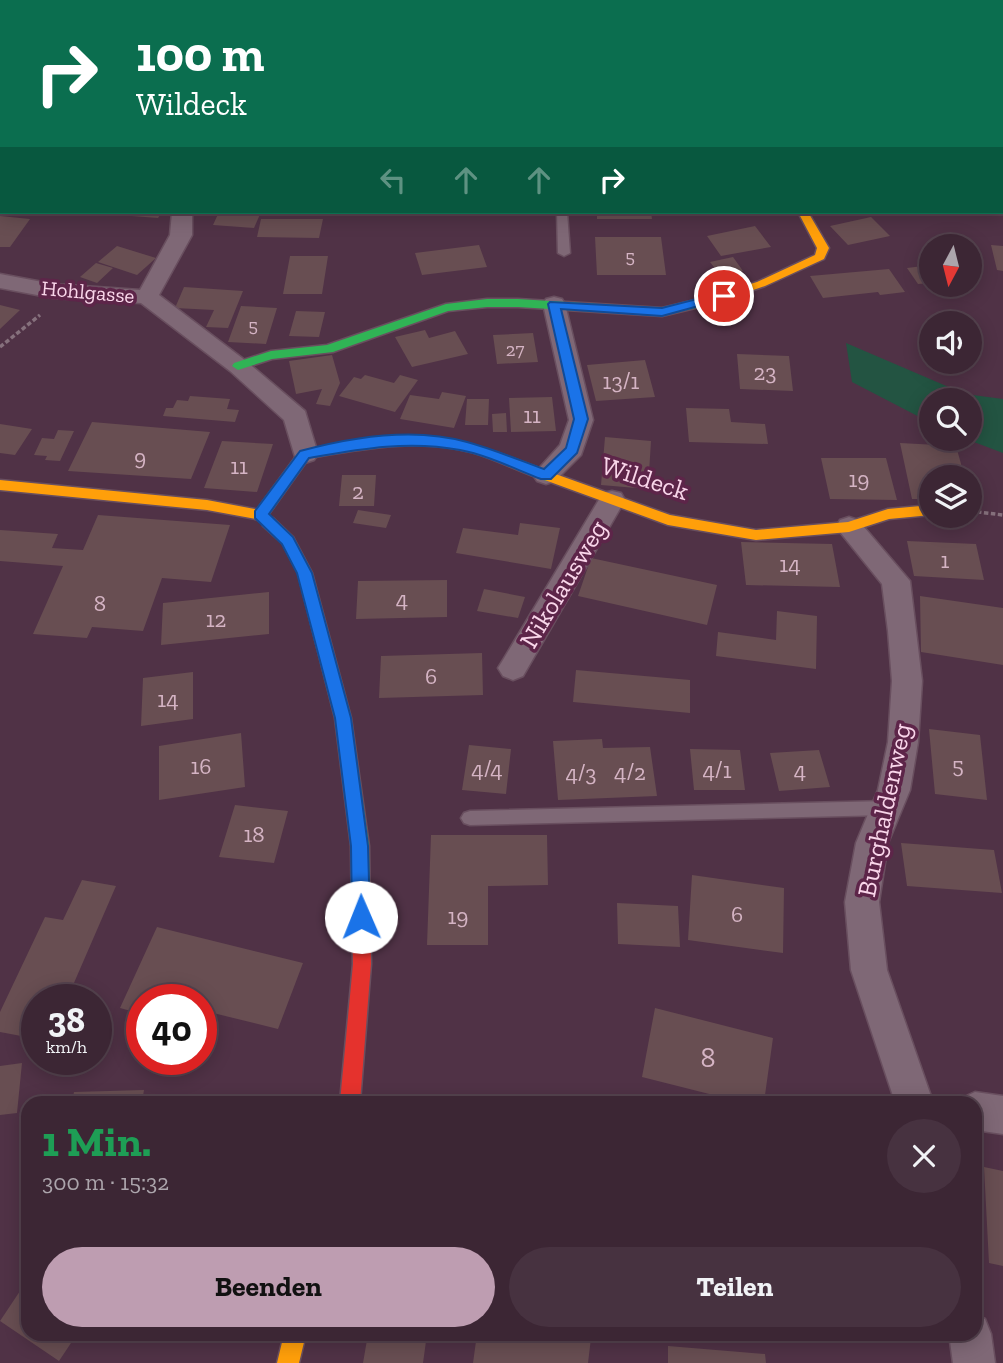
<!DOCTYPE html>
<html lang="de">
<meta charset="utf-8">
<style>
body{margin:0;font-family:"Zilla Slab",serif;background:#473240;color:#f1f3f6;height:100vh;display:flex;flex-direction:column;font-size:26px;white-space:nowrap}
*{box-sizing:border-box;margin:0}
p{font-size:23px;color:#aca5ac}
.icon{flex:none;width:38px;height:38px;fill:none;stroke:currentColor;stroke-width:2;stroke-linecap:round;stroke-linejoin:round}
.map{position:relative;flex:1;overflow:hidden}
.panel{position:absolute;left:21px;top:1096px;width:961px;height:245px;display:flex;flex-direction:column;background:#3c2634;border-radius:21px;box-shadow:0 4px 18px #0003,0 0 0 2px #55434f}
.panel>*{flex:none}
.banner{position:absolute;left:0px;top:0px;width:1004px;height:214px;box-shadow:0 4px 18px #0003,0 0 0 2px #55434f;background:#0b6e4f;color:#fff;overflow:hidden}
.needle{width:46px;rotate:187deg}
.controls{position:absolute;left:919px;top:234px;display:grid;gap:14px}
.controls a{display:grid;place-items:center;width:63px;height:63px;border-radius:50%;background:#3c2634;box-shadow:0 4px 18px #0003,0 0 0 2px #55434f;font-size:35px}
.speed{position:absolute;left:21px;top:984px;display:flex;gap:14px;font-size:35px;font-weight:700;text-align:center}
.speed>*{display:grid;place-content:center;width:91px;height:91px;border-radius:50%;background:#3c2634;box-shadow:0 4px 18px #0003,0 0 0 2px #55434f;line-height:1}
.speed small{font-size:18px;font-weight:400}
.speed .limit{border:10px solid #d22;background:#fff;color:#111}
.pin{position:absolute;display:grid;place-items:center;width:60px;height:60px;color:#fff;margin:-30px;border:4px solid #fff;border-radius:50%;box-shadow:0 2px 7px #0007}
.me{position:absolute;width:77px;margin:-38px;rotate:359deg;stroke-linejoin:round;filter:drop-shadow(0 0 5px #0008)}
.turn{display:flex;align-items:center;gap:24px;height:147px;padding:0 21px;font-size:32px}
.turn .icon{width:91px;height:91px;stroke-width:2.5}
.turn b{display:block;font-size:49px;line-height:60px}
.lanes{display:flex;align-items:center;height:66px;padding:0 21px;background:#0003;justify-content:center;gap:35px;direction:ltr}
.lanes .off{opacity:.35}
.round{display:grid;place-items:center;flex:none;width:74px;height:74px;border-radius:37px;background:#473240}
.overview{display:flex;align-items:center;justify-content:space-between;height:119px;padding:0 21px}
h1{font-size:42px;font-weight:700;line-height:52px;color:#1e9e55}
.action{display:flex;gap:14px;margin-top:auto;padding:14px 21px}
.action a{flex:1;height:80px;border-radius:42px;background:#be9db1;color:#111;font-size:28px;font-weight:700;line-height:80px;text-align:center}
.action a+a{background:#473240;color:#f1f3f6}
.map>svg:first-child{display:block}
.green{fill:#235442}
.building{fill:#684e52}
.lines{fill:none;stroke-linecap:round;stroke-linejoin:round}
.lane-casing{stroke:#694f5f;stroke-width:3}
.street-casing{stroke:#694f5f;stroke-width:3}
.fast-casing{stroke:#694f5f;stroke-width:3}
.slow-casing{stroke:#694f5f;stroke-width:3}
.jam-casing{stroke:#694f5f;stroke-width:3}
.path-far1{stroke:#86717d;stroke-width:2.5;stroke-dasharray:3.5 2.5;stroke-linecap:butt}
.path{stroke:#86717d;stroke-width:3.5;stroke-dasharray:4.5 2.5;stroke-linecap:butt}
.lane{fill:#7f6876;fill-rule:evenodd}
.street{fill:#7f6876;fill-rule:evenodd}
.fast{fill:#30b455;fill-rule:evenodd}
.slow{fill:#ff9f0a;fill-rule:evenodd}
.jam{fill:#e5322d;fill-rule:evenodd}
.route{fill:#1a73e8;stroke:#114b97;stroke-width:2}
.labels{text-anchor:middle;stroke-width:7;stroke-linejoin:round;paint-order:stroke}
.far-number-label{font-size:19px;fill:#d5b4c4}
.far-street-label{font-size:21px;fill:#f9d6ea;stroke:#5d2549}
.number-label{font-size:23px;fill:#d5b4c4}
.street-label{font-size:26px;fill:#f9d6ea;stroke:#5d2549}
.near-number-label{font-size:28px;fill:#d5b4c4}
</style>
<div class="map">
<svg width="1003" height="1363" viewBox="0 0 1003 1363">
<rect width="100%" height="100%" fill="#503246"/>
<path class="green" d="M846 343 965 394 1003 399V453L966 439H970V401H931V423L852 382Z"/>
<path class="building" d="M121 212H162L158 218 119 215Z
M219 212H261L254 228 213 225Z
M597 212H651L652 219H597Z
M0 216 30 219 10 247H0Z
M871 217 890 236 848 245 830 226Z
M261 219H323L319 238 257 237Z
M755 226 771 247 721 256 707 236Z
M595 237H661L666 275H597Z
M479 245 487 267 422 275 415 253Z
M991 245 1003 246V271L997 270Z
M117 246 156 258 137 275 98 262Z
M290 256H328L322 294H283Z
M733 257 743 271 720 275 710 262Z
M96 263 113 268 97 283 80 277Z
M931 265V283L918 284 907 268Z
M889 269 905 292 880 295 878 292 823 298 810 276Z
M184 287 243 291 228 328 206 327 214 310 175 308Z
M0 305 20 310 0 329Z
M241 306 277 308 266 344 228 342Z
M296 311 325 312 319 337 289 336Z
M425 330 429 338 455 331 468 354 412 367 395 337Z
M533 333 538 362 497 364 493 335Z
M737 354 789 356 793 391 740 389Z
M332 355 340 383 330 406 316 404 322 389 296 394 289 361Z
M645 360 655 397 596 401 587 365Z
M365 375 394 383 400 375 418 380 395 412 339 396 354 377 361 379Z
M442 392 466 396 454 428 400 419 410 395 439 399Z
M190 396 230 399 227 409 239 410 235 422 163 416 166 408H173L177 400 188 401Z
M552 397 556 431 511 432 509 398Z
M467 399H489L488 425H465Z
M686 408 729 409 731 422 765 424 768 444 689 442Z
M506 413 507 432H493L492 414Z
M92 422 210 432 191 479 68 471Z
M0 424 32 429 15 455 0 453Z
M58 430 74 431 60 461 45 460 47 456 34 455 42 438 54 439Z
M605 437 651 441 648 489 601 485Z
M222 441 273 444 257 492 204 488Z
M900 443 956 446 965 478H931V499H912Z
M821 458H886L897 500 830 499Z
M342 475H376L374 506H339Z
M358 510 391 515 386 528 353 523Z
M98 515 230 525 211 582 162 578 143 631 92 627 87 638 33 634 63 566 0 561V530L58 534 52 548 83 550Z
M520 523 560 528 551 569 456 553 463 528 518 535Z
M907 541 976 544 984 580 914 576Z
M741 542 832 544 840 587 746 585Z
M591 558 717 585 707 625 578 596Z
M447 580V617L356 619 358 581Z
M484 589 525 597 518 618 477 611Z
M269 592V634L161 645 163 603Z
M920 596 1003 608V665L921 652Z
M777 611 817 616 816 669 716 656 718 632 776 640Z
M482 653 483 695 379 698 381 656Z
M576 670 690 680V713L573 702Z
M193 672V719L141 726 143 678Z
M929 729 980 735 987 800 935 794Z
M241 733 245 787 159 800V746Z
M602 739 603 748 650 747 657 796 558 800 553 741Z
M469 745 511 749 506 794 462 790Z
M690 749 740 750 745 790H694Z
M819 750 830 787 779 791 770 753Z
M235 805 288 811 274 863 219 857Z
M431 835H547L548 885 488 886V945H427Z
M901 843 994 850 1002 893 907 886Z
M692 875 784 888 783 953 688 940Z
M82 880 116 886 67 999H37V1039L0 1032V1012L45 917 63 920Z
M617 903 678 906 680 947 618 944Z
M157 927 303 963 278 1029 201 1010V999H142V1014L120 1008Z
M655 1008 773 1038 764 1102H741L642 1077Z
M22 1063 17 1113 0 1115V1066Z
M144 1090 142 1102H72L74 1092Z
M984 1167 1003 1171V1266L989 1263Z
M28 1279V1334H77L59 1361 0 1321Z
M368 1334H427L423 1363H363Z
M477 1334H561L591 1338 588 1363H473Z
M668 1346 765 1354 766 1363H668Z"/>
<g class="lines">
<defs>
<path id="lane" d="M557 212H567L570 253 564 256 558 253Z
M887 801 893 803 896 808 893 813 887 815 470 825 464 823 461 818 464 813 470 811Z"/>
<path id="street" d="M222 0H238L221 2Z
M684 0H700L701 2H685Z
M0 6H2V16H0Z
M2 139V151L0 152V140Z
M172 212H192V235L159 295 246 361 305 411 318 454 314 460 305 463 296 460 284 420 230 371 141 303 53 298 0 288V274L53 284 140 290 170 235Z
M554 297 562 299 565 304 593 420 581 455 555 481 546 484 537 481 533 475 560 445 569 420 543 304 546 299Z
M612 491 621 493 625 500 523 676 513 680 503 676 498 668 503 660 603 493Z
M849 517 858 520 910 581 922 681 918 742 910 790 888 843 879 902 887 970 933 1102H895L851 970 845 902 856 843 878 790 888 742 892 681 888 631 882 584 836 527 840 520Z
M975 1092 1003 1096V1134L975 1130V1102H960L962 1098Z
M975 1315 985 1319 991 1334 995 1363H953L949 1334H975Z"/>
<path id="fast" d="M712 296 716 297V303L662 316 518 307H487L448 311 333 352 272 359 238 370 232 366 234 363 271 351 327 345 446 304 487 299H518L662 308Z
M421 437C469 440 508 456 552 473L554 476 547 481C521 473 497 459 471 452 418 438 362 449 309 458L266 518H273L293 537 312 573 351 718 369 846 370 922 367 928 361 930 355 928 352 922 351 846 335 718 298 573 283 544 263 526V519H255L253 515 300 451 363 440Z"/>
<path id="slow" d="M798 212H808L829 248 824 259 765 286 716 303H708V297L757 282 815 255 817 248Z
M547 471 670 515 756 530 848 522 888 509 931 505V515L889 519 849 532 756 540 668 525 542 479 540 476Z
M0 480 207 500 265 511 275 522 268 527 256 519 207 510 0 490Z
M284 1334H306L299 1363H277Z"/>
<path id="jam" d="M361 914 367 916 370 922 371 964 360 1102H340L353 964 352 922 355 916Z"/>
</defs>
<use href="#lane" class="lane-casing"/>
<use href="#street" class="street-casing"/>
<use href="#fast" class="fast-casing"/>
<use href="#slow" class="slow-casing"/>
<use href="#jam" class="jam-casing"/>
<path class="path-far1" d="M325 0 329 2"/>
<path class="path" d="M0 347 40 315
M970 511 1003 515"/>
<use href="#lane" class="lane"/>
<use href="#street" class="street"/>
<use href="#fast" class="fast"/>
<use href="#slow" class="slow"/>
<use href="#jam" class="jam"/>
</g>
<path class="route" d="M724 292 730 296 728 298 662 316 561 309 588 419 577 453 551 479H541C515 469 487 455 460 450 408 440 360 449 309 458L269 514 293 537 312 573 351 718 368 846 370 917 368 923 361 925 355 923 352 917 351 846 335 718 297 573 282 544 255 518V511L300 451C351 437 415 427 467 442 493 449 519 460 544 469L566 448 574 419 548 304 550 302 662 308Z"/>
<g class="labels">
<g class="far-number-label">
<text x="630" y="263">5</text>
<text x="253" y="332">5</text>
<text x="515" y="356">27</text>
</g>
<g class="far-street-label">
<text transform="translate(88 292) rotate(5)" y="7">Hohlgasse</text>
</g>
<g class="number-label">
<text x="765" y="380">23</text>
<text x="621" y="389">13/1</text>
<text x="532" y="423">11</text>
<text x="140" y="465">9</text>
<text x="239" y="474">11</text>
<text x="859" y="487">19</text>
<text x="358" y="499">2</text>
<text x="945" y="568">1</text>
<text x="790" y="572">14</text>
<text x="402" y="607">4</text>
<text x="100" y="611">8</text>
<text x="216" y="627">12</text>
<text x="431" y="684">6</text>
<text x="168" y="707">14</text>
<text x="958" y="773">5</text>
<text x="201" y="774">16</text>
<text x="487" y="777">4/4</text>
<text x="717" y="778">4/1</text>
<text x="800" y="778">4</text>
<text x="630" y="780">4/2</text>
<text x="581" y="781">4/3</text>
<text x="254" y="842">18</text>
<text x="737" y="922">6</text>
<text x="458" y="924">19</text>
</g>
<g class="street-label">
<text transform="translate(645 478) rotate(18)" y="9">Wildeck</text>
<text transform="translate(563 584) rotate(-59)" y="9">Nikolausweg</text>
<text transform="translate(884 810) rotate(-78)" y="9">Burghaldenweg</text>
</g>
<g class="near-number-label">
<text x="708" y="1067">8</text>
</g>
</g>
</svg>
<div class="controls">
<a><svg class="needle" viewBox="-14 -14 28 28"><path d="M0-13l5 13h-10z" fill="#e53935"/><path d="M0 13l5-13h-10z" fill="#aca5ac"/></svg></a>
<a><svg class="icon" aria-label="sound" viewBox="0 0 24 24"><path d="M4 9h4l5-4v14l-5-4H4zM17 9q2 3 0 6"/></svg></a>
<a><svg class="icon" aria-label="search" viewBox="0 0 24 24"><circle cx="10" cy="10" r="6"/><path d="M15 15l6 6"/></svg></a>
<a><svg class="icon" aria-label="layers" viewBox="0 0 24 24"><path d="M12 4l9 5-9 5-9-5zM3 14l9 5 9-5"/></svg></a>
</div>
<div class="speed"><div>38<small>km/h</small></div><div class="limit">40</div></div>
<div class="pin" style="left:724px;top:296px;background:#d93025"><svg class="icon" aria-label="arrive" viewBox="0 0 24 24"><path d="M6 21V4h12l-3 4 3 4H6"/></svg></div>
<svg class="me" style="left:361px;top:917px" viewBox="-20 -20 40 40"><circle r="19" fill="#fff"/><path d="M0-13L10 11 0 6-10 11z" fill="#1a73e8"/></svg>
<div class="banner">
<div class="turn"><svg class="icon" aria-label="right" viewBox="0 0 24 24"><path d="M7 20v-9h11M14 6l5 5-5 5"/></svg><div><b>100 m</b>Wildeck</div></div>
<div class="lanes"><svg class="icon off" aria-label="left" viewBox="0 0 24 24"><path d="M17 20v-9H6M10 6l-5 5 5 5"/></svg><svg class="icon off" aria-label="ahead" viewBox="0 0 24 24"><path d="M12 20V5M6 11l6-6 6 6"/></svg><svg class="icon off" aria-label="ahead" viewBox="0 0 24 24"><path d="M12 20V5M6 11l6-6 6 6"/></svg><svg class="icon" aria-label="right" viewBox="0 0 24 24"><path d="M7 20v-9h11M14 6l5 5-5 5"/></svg></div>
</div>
<section class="panel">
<div class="overview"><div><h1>1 Min.</h1><p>300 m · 15:32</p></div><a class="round"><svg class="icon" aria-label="close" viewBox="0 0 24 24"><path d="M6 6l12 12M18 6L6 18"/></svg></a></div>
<div class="action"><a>Beenden</a><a>Teilen</a></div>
</section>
</div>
